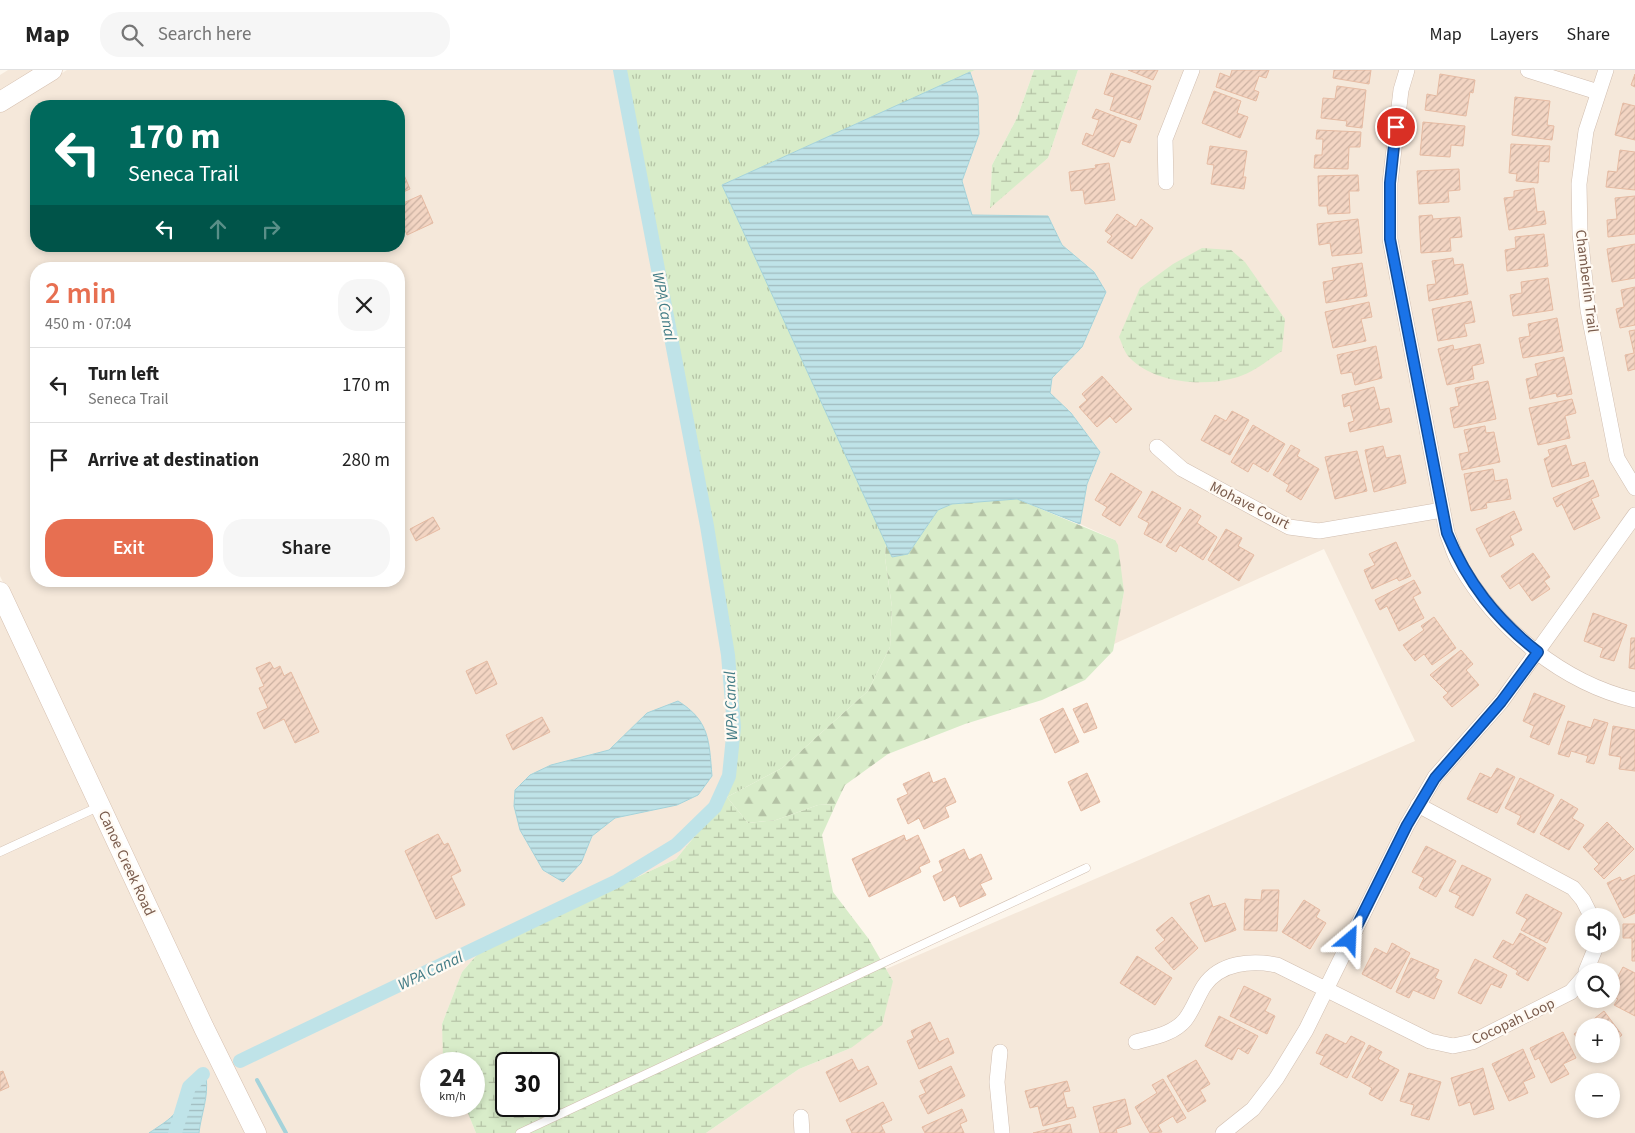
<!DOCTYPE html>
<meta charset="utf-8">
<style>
body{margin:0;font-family:"Source Sans 3",sans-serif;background:#f6f6f6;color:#222;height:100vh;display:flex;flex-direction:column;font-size:19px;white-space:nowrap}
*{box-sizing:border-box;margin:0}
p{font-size:16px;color:#767676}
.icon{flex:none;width:28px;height:28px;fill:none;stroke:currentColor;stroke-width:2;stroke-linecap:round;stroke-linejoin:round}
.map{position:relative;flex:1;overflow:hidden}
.panel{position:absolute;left:30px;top:192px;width:375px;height:325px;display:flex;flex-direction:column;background:#fff;border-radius:20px;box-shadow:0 2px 8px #0003}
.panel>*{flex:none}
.banner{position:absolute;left:30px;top:30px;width:375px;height:152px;border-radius:20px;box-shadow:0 2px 8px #0003;background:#00695c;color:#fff;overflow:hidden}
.controls{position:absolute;left:1575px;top:838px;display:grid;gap:10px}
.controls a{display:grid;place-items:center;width:45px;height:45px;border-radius:50%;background:#fff;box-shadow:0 2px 8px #0003;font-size:25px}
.speed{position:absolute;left:420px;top:982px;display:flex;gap:10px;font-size:25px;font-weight:700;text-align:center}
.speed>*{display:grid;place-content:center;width:65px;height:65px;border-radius:50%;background:#fff;box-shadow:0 2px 8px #0003;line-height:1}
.speed small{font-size:12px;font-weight:400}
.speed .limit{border:2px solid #111;border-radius:8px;background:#fff;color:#111}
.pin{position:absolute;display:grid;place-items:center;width:42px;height:42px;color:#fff;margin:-21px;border:2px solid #fff;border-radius:50%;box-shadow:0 1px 5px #0007}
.me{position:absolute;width:55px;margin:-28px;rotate:26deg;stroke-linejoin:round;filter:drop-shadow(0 0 4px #0008)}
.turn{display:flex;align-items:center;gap:18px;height:105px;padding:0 15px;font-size:22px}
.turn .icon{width:65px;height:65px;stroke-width:2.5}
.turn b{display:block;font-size:35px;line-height:42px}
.lanes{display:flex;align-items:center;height:48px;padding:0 15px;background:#0003;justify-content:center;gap:25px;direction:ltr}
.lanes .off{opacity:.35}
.round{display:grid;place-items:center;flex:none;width:52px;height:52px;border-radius:20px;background:#f6f6f6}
.summary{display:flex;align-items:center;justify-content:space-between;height:85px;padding:0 15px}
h1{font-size:30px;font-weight:600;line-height:38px;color:#e76f51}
.primary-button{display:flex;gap:10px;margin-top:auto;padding:10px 15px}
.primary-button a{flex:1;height:58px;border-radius:20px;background:#e76f51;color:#fff;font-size:20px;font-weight:600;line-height:58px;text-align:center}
.primary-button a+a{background:#f6f6f6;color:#222}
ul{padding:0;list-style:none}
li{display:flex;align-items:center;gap:15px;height:75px;padding:0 15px;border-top:1px solid #e0e0e0}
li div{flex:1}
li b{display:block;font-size:19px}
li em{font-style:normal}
header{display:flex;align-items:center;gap:30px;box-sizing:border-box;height:70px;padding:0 25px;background:#fff;border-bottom:1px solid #e0e0e0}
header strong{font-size:24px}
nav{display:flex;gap:28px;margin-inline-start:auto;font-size:18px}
.search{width:350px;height:45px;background:#f6f6f6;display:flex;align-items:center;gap:12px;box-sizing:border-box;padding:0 18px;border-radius:20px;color:#767676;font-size:19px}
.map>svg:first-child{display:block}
.residential{fill:#f5e8da;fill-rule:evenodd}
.grass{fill:url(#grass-tufts)}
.forest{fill:url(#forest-firs)}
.wetland{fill:url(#wetland-marsh);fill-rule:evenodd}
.water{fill:url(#water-rules);stroke:#a5d3da}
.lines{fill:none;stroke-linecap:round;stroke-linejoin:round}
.stream{stroke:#a5d3da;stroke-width:4}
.canal{stroke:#bfe3e8;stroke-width:14}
.building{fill:url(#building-hatch);stroke:#e6bba3}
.lane-casing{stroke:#d1beb0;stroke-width:9}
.street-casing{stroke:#d1beb0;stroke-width:16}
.secondary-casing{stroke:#d6c0b0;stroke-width:21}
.lane{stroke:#fff;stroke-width:8}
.street{stroke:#fff;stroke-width:15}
.secondary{stroke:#fff;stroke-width:20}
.route-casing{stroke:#114b97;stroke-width:12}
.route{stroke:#1a73e8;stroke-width:9}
.labels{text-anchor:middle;stroke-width:4.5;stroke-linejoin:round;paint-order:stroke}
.street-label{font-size:15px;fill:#7a5c4d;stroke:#fffaf3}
.water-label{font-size:16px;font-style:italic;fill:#437c86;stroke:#fffaf3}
</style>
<header>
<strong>Map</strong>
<div class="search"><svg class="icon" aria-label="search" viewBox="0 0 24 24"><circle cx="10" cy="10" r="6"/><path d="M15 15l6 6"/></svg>Search here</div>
<nav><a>Map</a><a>Layers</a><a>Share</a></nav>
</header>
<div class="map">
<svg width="1635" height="1063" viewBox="0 0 1635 1063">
<defs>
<pattern id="grass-tufts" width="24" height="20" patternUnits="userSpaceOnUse" patternTransform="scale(1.25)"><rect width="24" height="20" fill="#d8ecc9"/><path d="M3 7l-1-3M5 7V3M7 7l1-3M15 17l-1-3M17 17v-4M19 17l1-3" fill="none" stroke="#b4c2a5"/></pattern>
<pattern id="forest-firs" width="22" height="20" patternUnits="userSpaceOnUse" patternTransform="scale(1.25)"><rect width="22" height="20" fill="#d8ecc9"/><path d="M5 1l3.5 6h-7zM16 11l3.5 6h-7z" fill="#b4c2a5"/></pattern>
<pattern id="wetland-marsh" width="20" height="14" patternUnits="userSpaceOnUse" patternTransform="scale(1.25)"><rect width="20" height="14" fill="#d8ecc9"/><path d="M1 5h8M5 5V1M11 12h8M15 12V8" fill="none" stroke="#b4c2a5"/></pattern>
<pattern id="water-rules" width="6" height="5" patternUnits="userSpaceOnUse" patternTransform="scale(1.25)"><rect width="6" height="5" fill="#bfe3e8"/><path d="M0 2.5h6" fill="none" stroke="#a0bbbe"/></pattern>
<pattern id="building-hatch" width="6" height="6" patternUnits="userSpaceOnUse" patternTransform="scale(1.25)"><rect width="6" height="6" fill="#f3d5c3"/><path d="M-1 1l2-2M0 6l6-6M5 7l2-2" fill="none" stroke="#cab0a1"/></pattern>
</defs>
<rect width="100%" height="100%" fill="#fdf6ec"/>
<path class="residential" d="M8 0H37L0 23V5Z
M67 0H618L698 391 739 631 727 727 676 789 482 879 462 902 442 954 445 994H431V1036H465L476 1063H264L210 955 0 506V42ZM36 36H399V176H36ZM36 199H399V511H36ZM647 643 710 683 712 706 698 725 677 735 615 748 592 766 563 812 543 800 533 781 551 695 609 680Z
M975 0H1034L1017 48 992 95 990 137 1048 88 1078 0H1635V1063H706L799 999 851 978 893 911 886 899 1415 671 1324 479 1114 574 1124 522 1115 470 1080 454 1087 414 1100 382 1071 343 1050 323 1052 308 1082 277 1094 202 1062 175 1048 146 972 145 962 111 979 64 978 26 970 2ZM1584 846H1611V874H1584ZM1584 901H1611V929H1584ZM1584 956H1611V984H1584ZM1584 1011H1611V1039H1584Z
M0 538 249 1063H199L201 1045 206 1030 183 1031 178 1040 164 1054 149 1063H0Z"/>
<path class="grass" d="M619 0H975L722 115 886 472 885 488 892 537 890 577 868 621 782 698 727 727 739 630 698 391Z"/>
<path class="forest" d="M1017 429 1115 470 1118 475 1124 522 1113 581 1085 610 1042 630 965 654 888 684 845 715 836 734 818 735 776 750 748 753 727 727 782 698 868 621 890 577 892 537 885 488 886 472 892 487 908 484 938 440 952 434Z"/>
<path class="wetland" d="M1034 0H1078L1048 88 990 138 992 95 1017 48Z
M1202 178 1231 180 1245 192 1285 249 1282 281C1268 290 1254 302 1238 307 1205 317 1154 314 1129 287 1124 282 1122 273 1119 267L1140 218 1173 194Z
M727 727 748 753 776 750 818 735 836 734 822 765 833 822 868 868 893 911 882 955 851 978 799 999 706 1063H476L465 1036H474V994H445L443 989 442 954 462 902 482 879 676 789ZM506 994H549V1036H506Z"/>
<path class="water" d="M970 2 978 26 979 64 962 111 972 145 1048 146 1062 175 1094 202 1106 222 1082 277 1052 308 1050 323 1071 343 1100 382 1087 414 1080 454 1017 429 952 434 938 440 908 484 892 487 722 115Z
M678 631C710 651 709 671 712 706L698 725 677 735 615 748 592 766 581 793 563 812 543 800 520 760 514 736 515 720 530 705 551 695 609 680 647 643Z
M206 1007C209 1027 201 1044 199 1063H149C168 1050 182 1044 183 1019Z"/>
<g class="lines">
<path class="stream" d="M257 1010 286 1063"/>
<path class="canal" d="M240 991 617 811 676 775 715 737 729 706 734 657 728 585 707 456 620 0
M175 1063 189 1017 203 1004"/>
</g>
<path class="building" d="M1128 0H1158L1153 10Z
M1232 0H1269L1266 8 1259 6 1254 20 1259 22 1256 31 1216 17 1220 3 1230 7Z
M1334 0H1371L1369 14 1333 8Z
M1111 3 1151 16 1140 50 1110 40 1114 27 1104 24Z
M1440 4 1475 10 1473 23 1470 22 1466 46 1425 40 1427 24 1437 26Z
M1635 4V17L1631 15Z
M1337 16 1366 20 1362 58 1346 56 1347 51 1321 48 1323 28 1335 29Z
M1214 21 1241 31 1237 43 1248 47 1240 68 1202 53Z
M1515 27 1550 31 1547 55 1554 56 1552 70 1512 65Z
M1623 33 1635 36V70L1615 65Z
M1096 39 1137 55 1130 73 1121 70 1114 87 1082 74 1086 63 1093 66 1099 50 1092 48Z
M1423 52 1465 56 1463 76 1451 75 1450 87 1420 85Z
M1317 60 1361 62 1360 77H1349L1348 99 1314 98 1315 85H1322L1323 69H1316Z
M1511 74 1550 76 1549 92 1539 91 1538 113 1516 111 1517 104 1509 103Z
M1210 76 1247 81 1243 107H1246L1244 119 1211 114 1214 95 1207 94Z
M1620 80 1635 82V120L1606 117 1608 101 1617 102Z
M1109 93 1115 130 1085 134 1083 120 1071 121 1069 102 1096 98 1095 95Z
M1459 99 1460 120 1448 121 1449 132 1419 134 1417 101Z
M404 105 410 119 399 124V108Z
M1358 105 1359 121H1349L1350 143 1328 144 1327 136H1319L1318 106Z
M1534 118 1537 142 1544 141 1546 154 1509 160 1504 128 1514 127V121Z
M421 125 433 153 407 165 399 146V135Z
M1635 126V164L1608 167 1607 150 1617 149 1615 128Z
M1117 144 1136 157 1141 149 1153 158 1132 189 1107 172 1112 166 1105 161Z
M1432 145 1433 149 1460 147 1462 167 1450 168 1451 181 1421 183 1419 146Z
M1358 149 1362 183 1332 186 1330 173 1319 175 1317 154Z
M1544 164 1548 196 1507 201 1505 180 1516 178 1515 167Z
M1635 174V208L1612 212 1607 179Z
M1453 188 1454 195 1463 194 1468 224 1429 231 1427 215 1436 214 1432 191Z
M1362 193 1367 226 1326 233 1323 212 1334 210 1332 198Z
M1548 208 1553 240 1513 246 1510 225 1522 223 1521 212Z
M1635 217V255L1620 258 1616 239 1624 237 1621 220Z
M1471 231 1475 252 1464 254 1467 266 1438 271 1432 239Z
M1369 232 1372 247 1361 249 1366 271 1333 278 1325 242Z
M1557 248 1563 281 1523 288 1519 268 1530 266 1528 254Z
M1635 260V299L1628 301 1625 285 1634 283 1629 261Z
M1480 274 1484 293 1472 296 1474 309 1447 315 1438 279 1453 275 1454 280Z
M1376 276 1382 308 1355 315 1352 302 1341 304 1337 285Z
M1564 287 1572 324 1557 327 1556 323 1530 329 1526 309 1538 306 1535 294Z
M1102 306 1132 339 1116 353 1110 346 1097 357 1079 337 1087 330 1082 324Z
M1488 311 1496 349 1454 358 1450 338 1459 336 1455 318Z
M1374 317 1380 340 1389 338 1392 352 1350 362 1348 353 1354 351 1350 335 1344 337 1342 325Z
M1572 329 1576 343 1565 346 1570 368 1538 375 1529 338Z
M1232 341 1249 350 1230 385 1201 370 1215 345 1226 351Z
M1253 355 1285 374 1268 402 1253 393 1248 402 1231 392Z
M1485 356 1486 363 1494 362 1500 392 1462 400 1459 384 1469 382 1464 360Z
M1291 375 1300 380 1297 386 1319 399 1301 430 1286 421 1289 415 1273 405Z
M1566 375 1572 396 1585 392 1589 406 1552 417 1544 389 1550 386 1548 380Z
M1383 376 1386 388 1400 385 1406 413 1374 422 1365 380Z
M1357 381 1367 421 1335 429 1325 387Z
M1493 399 1495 411 1507 409 1511 429 1486 433 1487 438 1471 441 1464 404Z
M1111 403 1142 422 1120 456 1102 445 1107 437 1095 430Z
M1593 410 1599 426 1591 429 1600 448 1574 460 1562 434 1557 437 1553 428Z
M1152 421 1181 438 1161 473 1144 464 1149 453 1138 447Z
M1190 439 1201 446 1197 453 1217 467 1203 490 1180 475 1176 482 1166 476Z
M1514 441 1522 460 1510 466 1514 475 1490 487 1476 459Z
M433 447 440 459 416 471 410 459Z
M1226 459 1242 468 1238 476 1254 485 1239 511 1208 490Z
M1396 472 1411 506 1399 511 1397 508 1372 519 1364 500 1375 495 1369 484Z
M1533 483 1550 507 1544 511 1550 519 1532 531 1519 513 1510 519 1501 506Z
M1414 510 1421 523 1413 527 1424 548 1399 561 1387 536 1380 540 1375 530Z
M1593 543 1627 555 1614 591 1600 587 1603 578 1584 571Z
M1434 547 1456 578 1432 595 1424 584 1415 591 1403 575 1424 560 1421 556Z
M1631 568H1635V599L1629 598Z
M1461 580 1473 594 1466 600 1479 615 1452 637 1443 627 1448 623 1430 605Z
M487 591 497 614 476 624 466 601Z
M270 592 274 599 280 596 284 606 291 602 319 662 295 673 284 649 264 659 257 643 268 638 259 618 264 616 256 598Z
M1534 623 1565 636 1549 675 1530 667 1534 656 1523 651Z
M1087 633 1097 658 1084 663 1073 639Z
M1063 638 1079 672 1055 683 1040 649Z
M542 647 550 662 513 680 506 665Z
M1594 649 1608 653 1594 694 1586 692 1588 686 1571 681 1569 687 1558 684 1568 651 1591 658Z
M1613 656 1635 660V701L1619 699 1621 687 1609 685Z
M1497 698 1515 707 1497 743 1467 729 1480 703 1491 708Z
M929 702 933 713 945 708 956 732 945 737 949 747 924 759 919 748 908 754 897 729 908 724 903 714Z
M1087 703 1100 732 1081 741 1068 712Z
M1520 708 1554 725 1534 763 1517 754 1521 746 1505 738Z
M1561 729 1578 739 1572 748 1584 755 1569 780 1540 764Z
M1607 752 1634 779 1604 809 1594 799 1599 794 1583 777Z
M438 764 444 775 448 773 461 801 451 806 465 835 436 849 405 781Z
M904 765 906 771 918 765 930 792 919 797 921 802 869 827 852 789Z
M1426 776 1456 791 1436 827 1419 818 1424 808 1412 802Z
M964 779 969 790 981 784 992 809 980 814 986 825 960 837 955 825 944 831 933 806 943 801 939 791Z
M1462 795 1491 809 1473 846 1455 837 1460 826 1449 821Z
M1635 805V843L1624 848 1607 813 1620 807 1622 811Z
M1262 820H1279L1277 861 1244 860 1245 829 1261 830Z
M1526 824 1562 843 1547 873 1521 860 1527 849 1516 843Z
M1209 825 1213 837 1225 833 1236 860 1205 872 1190 833Z
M1304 830 1320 840 1316 847 1326 853 1310 879 1282 862Z
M1172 847 1198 878 1174 900 1155 878 1165 870 1156 860Z
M1623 854H1635V891H1632V868H1623Z
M1520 863 1546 878 1528 911 1516 904 1518 901 1493 887 1503 870 1513 875Z
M1392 873 1410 883 1391 919 1362 904 1375 878 1387 884Z
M1137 886 1172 908 1155 935 1120 913Z
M1411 888 1439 900 1435 908 1442 911 1434 929 1413 920 1409 928 1396 922Z
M1475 889 1507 905 1501 918 1491 914 1481 934 1458 923Z
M1623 897 1635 903V946L1614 935 1618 929 1614 927 1619 919 1613 916Z
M1244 916 1271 929 1265 941 1275 946 1267 964 1230 946Z
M1604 941 1622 965 1611 974V956H1585Z
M1219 946 1258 966 1248 984 1238 978 1232 990 1205 976Z
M930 952 939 972 948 968 954 983 919 999 907 971 914 968 911 961Z
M1584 957V976L1574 964Z
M1563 962 1576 988 1563 994 1569 1004 1551 1013 1539 988 1535 990 1530 978Z
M1326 964 1346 974 1351 966 1365 973 1347 1008 1320 994 1324 986 1316 983Z
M1369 975 1382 982 1378 989 1399 1000 1382 1031 1369 1024 1372 1018 1352 1007Z
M1523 979 1535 1007 1523 1012 1528 1023 1509 1031 1492 994Z
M852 989 858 1001 868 996 877 1014 840 1032 826 1002Z
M1196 990 1210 1014 1200 1020 1206 1031 1188 1042 1167 1006Z
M951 996 965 1026 928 1044 919 1026 926 1023 920 1011Z
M1483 998 1494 1039 1474 1045 1470 1032 1459 1036 1451 1008Z
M3 1001 9 1017 0 1021V1002Z
M1409 1003 1441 1012 1429 1050 1411 1045 1414 1035 1400 1031Z
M1163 1009 1186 1048 1177 1053 1173 1046 1158 1055 1162 1062 1150 1063 1135 1037 1157 1023 1152 1015Z
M1067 1011 1070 1021 1063 1022 1067 1038 1073 1037 1076 1047 1043 1056 1038 1036 1030 1038 1025 1021Z
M1125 1029 1131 1054 1116 1059 1117 1063H1100L1093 1037Z
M883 1032 892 1050 881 1055 885 1063H852L846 1050Z
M962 1039 967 1051 960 1054 964 1063H925L922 1057Z
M1070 1054 1072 1063H1033Z"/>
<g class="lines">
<defs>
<path id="lane" d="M0 782 98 737
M520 1063 1086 798"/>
<path id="street" d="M1407 0 1401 20 1390 113V169L1447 463C1451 473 1454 485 1460 495 1497 559 1563 613 1635 630
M1528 0 1598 22
M1606 0 1586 61 1579 114 1580 164 1588 240 1617 388 1635 418
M1166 112 1165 69 1192 0
M1157 377 1182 399 1289 457 1319 461 1442 440
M1418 735 1573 818 1583 830 1591 846
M1586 901 1595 879 1594 874
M1136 972C1154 967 1173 964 1185 950 1193 940 1197 927 1204 916 1220 892 1252 890 1277 895L1430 971 1453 976 1472 972 1571 922 1584 907
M1000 982 997 1012 1002 1063
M801 1047 802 1063
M1223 1063 1253 1039 1276 1009 1306 960 1407 755 1435 707 1501 632 1635 445"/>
<path id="secondary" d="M0 32 52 0
M0 522 204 958 256 1063"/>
</defs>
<use href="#lane" class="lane-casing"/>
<use href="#street" class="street-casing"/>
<use href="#secondary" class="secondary-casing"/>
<use href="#lane" class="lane"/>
<use href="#street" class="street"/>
<use href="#secondary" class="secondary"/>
</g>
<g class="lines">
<defs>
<path id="route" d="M1350 870 1407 755 1435 708 1501 632 1538 582C1496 549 1467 512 1447 463L1390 169V113L1396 57"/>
</defs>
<use href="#route" class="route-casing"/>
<use href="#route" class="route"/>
</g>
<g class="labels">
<g class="street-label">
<text transform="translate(1587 211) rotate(83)" y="5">Chamberlin Trail</text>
<text transform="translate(1250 435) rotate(27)" y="5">Mohave Court</text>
<text transform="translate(127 793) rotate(65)" y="5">Canoe Creek Road</text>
<text transform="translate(1513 951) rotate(-25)" y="5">Cocopah Loop</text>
</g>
<g class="water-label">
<text transform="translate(665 236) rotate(79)" y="6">WPA Canal</text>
<text transform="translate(730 636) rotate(-92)" y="6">WPA Canal</text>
<text transform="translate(430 900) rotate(-25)" y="6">WPA Canal</text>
</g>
</g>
</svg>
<div class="controls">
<a><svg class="icon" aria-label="sound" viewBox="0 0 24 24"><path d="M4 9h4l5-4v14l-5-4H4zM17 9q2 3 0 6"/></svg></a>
<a><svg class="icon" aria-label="search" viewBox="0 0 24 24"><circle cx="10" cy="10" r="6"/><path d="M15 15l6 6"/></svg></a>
<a>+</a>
<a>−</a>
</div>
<div class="speed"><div>24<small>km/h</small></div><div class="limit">30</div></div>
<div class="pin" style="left:1396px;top:57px;background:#d93025"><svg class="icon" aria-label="arrive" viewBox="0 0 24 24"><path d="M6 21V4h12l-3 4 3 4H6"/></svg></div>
<svg class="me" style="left:1350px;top:870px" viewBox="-20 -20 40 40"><path d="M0-17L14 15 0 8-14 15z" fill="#1a73e8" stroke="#fff" stroke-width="4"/></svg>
<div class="banner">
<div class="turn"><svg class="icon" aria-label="left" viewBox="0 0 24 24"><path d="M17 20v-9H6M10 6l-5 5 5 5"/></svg><div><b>170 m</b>Seneca Trail</div></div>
<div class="lanes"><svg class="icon" aria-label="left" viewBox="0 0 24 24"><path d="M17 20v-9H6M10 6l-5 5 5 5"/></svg><svg class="icon off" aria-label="ahead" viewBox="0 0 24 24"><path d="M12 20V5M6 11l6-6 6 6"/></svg><svg class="icon off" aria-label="right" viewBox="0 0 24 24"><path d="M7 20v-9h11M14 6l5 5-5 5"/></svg></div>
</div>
<section class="panel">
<div class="summary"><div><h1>2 min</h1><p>450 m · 07:04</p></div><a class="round"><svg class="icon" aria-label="close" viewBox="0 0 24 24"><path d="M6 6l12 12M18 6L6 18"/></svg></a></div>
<ul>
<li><svg class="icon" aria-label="left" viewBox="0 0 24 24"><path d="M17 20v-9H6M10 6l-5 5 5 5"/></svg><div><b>Turn left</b><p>Seneca Trail</p></div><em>170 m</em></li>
<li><svg class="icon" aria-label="arrive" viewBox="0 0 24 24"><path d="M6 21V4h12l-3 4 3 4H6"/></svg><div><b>Arrive at destination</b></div><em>280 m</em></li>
</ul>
<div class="primary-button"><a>Exit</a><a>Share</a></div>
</section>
</div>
